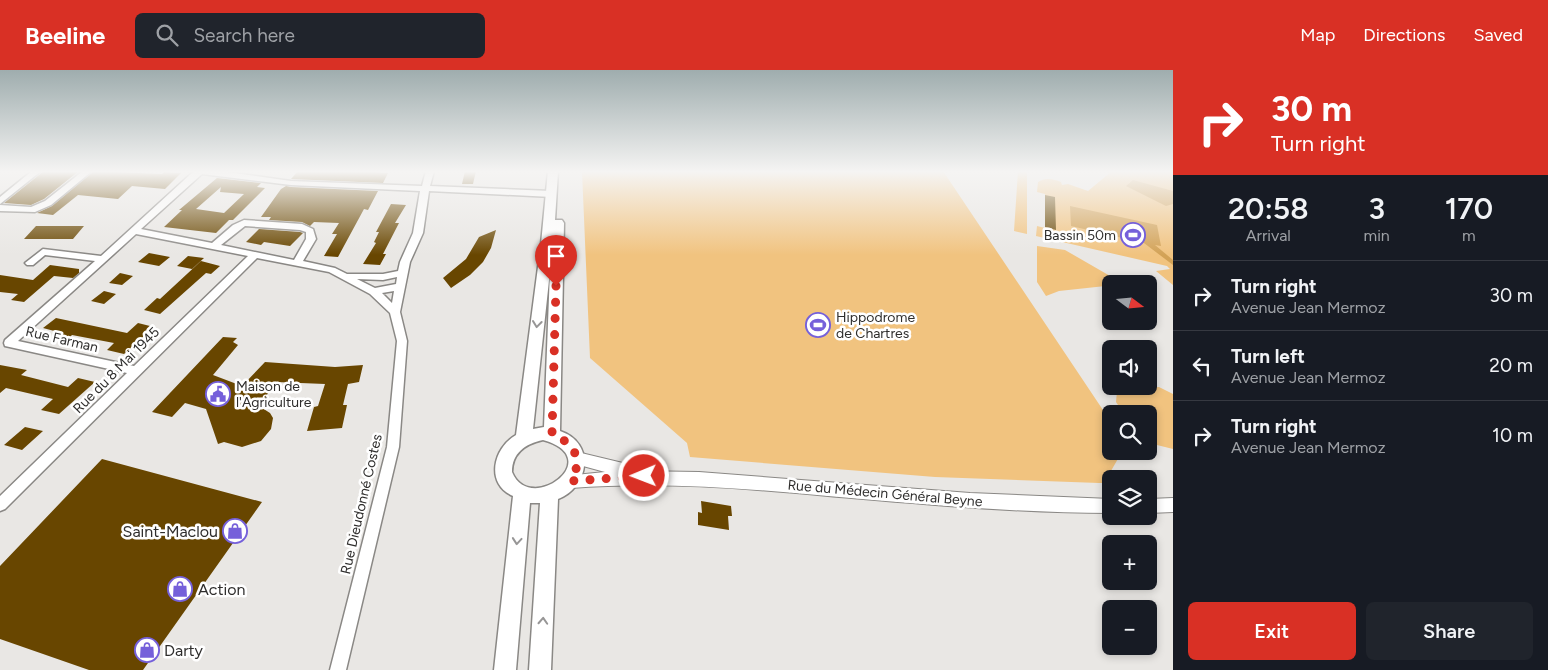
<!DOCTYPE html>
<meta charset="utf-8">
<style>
body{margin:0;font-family:Figtree,sans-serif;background:#20242c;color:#f1f3f6;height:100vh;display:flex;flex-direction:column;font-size:19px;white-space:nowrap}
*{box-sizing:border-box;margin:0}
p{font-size:16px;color:#9ea1a6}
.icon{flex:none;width:28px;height:28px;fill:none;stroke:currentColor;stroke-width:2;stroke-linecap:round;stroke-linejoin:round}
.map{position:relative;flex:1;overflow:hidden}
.side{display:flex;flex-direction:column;background:#171b24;width:375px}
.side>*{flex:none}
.hud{background:#d93025;color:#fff;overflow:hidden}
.needle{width:32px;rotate:106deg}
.controls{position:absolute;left:1102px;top:205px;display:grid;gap:10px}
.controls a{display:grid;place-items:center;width:55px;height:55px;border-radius:8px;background:#171b24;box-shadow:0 2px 8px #0003;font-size:25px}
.pin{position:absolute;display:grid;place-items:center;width:42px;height:42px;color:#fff;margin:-51px -21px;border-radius:50% 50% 50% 0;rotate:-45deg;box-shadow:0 0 5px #0007}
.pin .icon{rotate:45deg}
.me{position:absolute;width:55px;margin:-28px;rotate:269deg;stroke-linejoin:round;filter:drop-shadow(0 0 4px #0008)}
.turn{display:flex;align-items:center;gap:18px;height:105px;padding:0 15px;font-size:22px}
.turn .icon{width:65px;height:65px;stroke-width:2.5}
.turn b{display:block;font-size:35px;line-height:42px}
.eta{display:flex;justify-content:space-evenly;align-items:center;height:85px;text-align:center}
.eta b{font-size:30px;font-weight:600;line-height:35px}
.action{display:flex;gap:10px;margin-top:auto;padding:10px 15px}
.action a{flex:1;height:58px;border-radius:8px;background:#d93025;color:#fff;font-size:20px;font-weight:600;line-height:58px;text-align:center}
.action a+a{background:#20242c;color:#f1f3f6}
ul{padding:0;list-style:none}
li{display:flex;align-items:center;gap:15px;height:70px;padding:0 15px;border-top:1px solid #363941}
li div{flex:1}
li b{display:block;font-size:19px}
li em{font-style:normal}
header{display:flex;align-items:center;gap:30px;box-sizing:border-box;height:70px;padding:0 25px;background:#d93025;color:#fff}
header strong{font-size:24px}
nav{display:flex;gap:28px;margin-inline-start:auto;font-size:18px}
.search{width:350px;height:45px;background:#20242c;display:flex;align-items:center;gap:12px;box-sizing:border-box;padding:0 18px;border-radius:8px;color:#9ea1a6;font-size:19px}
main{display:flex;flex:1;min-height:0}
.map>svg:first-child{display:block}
.green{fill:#f1c37f}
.water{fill:#d3a256}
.building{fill:#684600;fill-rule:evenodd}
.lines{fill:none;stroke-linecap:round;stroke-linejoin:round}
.minor-casing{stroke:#8a8885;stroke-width:3}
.tertiary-casing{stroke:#8a8885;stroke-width:2}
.secondary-casing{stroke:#8a8885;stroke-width:3}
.minor{fill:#fff;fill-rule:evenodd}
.tertiary{fill:#fff;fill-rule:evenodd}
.secondary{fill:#fff;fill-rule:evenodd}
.oneway{stroke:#979696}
.route{stroke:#d93025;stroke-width:9;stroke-dasharray:0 16.2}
.labels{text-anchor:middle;stroke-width:5;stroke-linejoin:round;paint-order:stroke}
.poi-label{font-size:14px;fill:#2f2e2d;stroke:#fff;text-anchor:start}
.street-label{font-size:14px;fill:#2f2e2d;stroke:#fff}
.near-poi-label{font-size:16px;fill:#2f2e2d;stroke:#fff;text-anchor:start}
</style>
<header>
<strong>Beeline</strong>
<div class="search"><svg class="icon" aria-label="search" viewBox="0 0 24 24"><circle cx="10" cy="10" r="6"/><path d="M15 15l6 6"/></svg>Search here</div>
<nav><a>Map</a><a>Directions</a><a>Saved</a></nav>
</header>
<main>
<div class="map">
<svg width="1173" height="600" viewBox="0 0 1173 600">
<rect width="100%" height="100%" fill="#e9e7e4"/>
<path class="green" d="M582 101H943L1111 352V381H1131L1135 387H1119L1104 413H1099L935 407 690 387 687 373 590 288Z
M1018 101H1027V164L1014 161Z
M1112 101H1173V215L1156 201 1170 199 1167 196 1036 166 1037 156 1045 158V124L1037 122 1038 112C1045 107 1054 109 1061 112L1062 115 1068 114 1088 121Z
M1037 176 1065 180 1124 214 1059 221 1046 226 1037 212Z
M1159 317 1173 324V379L1149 373V344H1124L1116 332 1117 321Z"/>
<path class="water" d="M1133 110 1173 121V134L1166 136 1126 116Z
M1070 136 1157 155 1161 176 1155 175 1173 190V195L1144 173 1071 156Z"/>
<path class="building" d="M44 101H79L44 129 31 135 4 133Z
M94 101 162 104 164 102 181 103 165 119 132 116 118 129 78 125 53 145 37 143 52 136Z
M298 101H363L388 103 383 113 291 109Z
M465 101H476L473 114H462Z
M217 108 261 113 257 117 265 118 233 150H229L216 163 164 157 182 140H179ZM221 117 220 122 244 124 224 143 196 139Z
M286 116 291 117 378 121 368 140 364 139 338 187 324 186 337 164H332L339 153 314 152 310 156 302 152 269 150 271 147H261L281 119Z
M1045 125 1055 127 1056 160 1045 157Z
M391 134 406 135 395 153H399L383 184H386L380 195 363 194 376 173 374 172 379 162H376Z
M36 156H84L73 169H24Z
M259 159 300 162 303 163 290 176 264 172 261 175 246 172Z
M496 160 491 178 483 192 470 205 451 218 443 208 466 189 479 167Z
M149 183 170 187 159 196 138 192Z
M188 186 204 188 192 199 177 196Z
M201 191 220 196 211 204 206 203 160 244 144 240 157 228 160 229Z
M50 195 79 199V203L73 208 54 206 24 232 11 230 18 224 0 222V205L33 210Z
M120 203 133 206 122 215 109 213Z
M104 221 116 224 104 234 91 231Z
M56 248 127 263 138 253 154 257 124 284 107 280 114 273 72 265 69 268 54 265 58 262 43 258Z
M223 267 237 268 233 272 238 275 213 305 242 316 265 292 335 297 363 295 359 312 348 314 343 335H347L342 358 307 361 314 337 318 336 325 314 276 312 259 336 270 343 273 348 271 359 261 371 242 377 224 372 218 374 206 339 185 333 172 347 152 342Z
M0 295 27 300 21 305 68 317 78 308 95 312 59 344 41 340 53 329 6 318 0 323Z
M25 357 43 361 22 380 4 375Z
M102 389 262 432 143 600H89L0 569V496Z
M701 431 731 436 732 446H728L729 460 698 455V442L702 443Z"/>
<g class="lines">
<defs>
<path id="minor" d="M32 101H41L0 134V127Z
M83 101H92L51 135 35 142 0 141V135L31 137 45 131Z
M194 101H220L291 111 422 116 426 101H434L430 116 552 121 556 124 552 127 429 121 423 163 410 192 400 242 407 271 399 377 346 600H330L387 377 397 271 390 243 370 224 329 202 257 188 5 439 0 441V426L127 303 5 276 4 273 5 270 95 191 45 185 33 195H27L25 193 43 179 101 186ZM202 104 291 115 420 121 413 163 400 192 398 201 383 204H347L335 198 303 191 316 169 313 159 302 154 244 150 233 155 212 173 141 159ZM245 156 300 160 306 162V169L294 190 221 175ZM136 164 248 186 134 296 18 271ZM397 207 396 214 375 218 357 209 383 210ZM394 221 392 233 382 223Z"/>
<path id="tertiary" d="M577 382 627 394 633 396 635 401 699 402 970 423 1111 429V443C1017 443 922 434 828 426 742 418 657 411 571 418L565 416 563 411 565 406 605 402 572 393 569 388 572 383Z
M1173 428V442L1149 443V429Z"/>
<path id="secondary" d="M548 101H558L555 150H562L564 153 560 361C596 373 589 417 558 429L551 600H529L540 433H530L516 600H494L513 426C485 414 493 378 516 365L541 174ZM550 201 544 357 533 359ZM543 370C608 388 530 446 512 402 512 383 525 374 543 370Z"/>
</defs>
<use href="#minor" class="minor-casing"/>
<use href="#tertiary" class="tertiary-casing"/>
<use href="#secondary" class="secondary-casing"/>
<use href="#minor" class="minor"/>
<use href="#tertiary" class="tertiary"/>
<use href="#secondary" class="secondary"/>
</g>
<defs><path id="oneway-chevron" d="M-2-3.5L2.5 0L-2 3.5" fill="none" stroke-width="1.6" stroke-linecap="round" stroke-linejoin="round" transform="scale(1.25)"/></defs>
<g class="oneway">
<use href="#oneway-chevron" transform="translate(537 254) rotate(97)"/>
<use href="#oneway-chevron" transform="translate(517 471) rotate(95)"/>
<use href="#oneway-chevron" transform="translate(543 551) rotate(-87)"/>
</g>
<linearGradient id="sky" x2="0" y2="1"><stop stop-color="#9fadae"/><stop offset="0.55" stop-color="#f5f4f3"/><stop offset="1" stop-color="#f5f4f3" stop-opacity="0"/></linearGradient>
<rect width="1173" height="185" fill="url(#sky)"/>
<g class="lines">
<path class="route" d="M556 216 552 364C574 373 584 389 571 411L644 406"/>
</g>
<defs>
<symbol id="stadium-ring" viewBox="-11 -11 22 22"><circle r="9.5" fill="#fff" stroke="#7560da" stroke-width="1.5"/><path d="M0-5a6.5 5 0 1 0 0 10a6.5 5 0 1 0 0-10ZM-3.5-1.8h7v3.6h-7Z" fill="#7560da"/></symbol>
<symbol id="civic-ring" viewBox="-11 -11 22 22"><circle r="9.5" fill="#fff" stroke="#7560da" stroke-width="1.5"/><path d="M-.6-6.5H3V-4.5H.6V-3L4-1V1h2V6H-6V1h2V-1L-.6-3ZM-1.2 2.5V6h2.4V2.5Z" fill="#7560da"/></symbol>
<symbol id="shop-ring" viewBox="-11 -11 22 22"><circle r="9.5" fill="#fff" stroke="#7560da" stroke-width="1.5"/><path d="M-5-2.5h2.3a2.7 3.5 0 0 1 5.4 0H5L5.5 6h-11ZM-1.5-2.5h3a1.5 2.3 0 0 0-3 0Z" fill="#7560da"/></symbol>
</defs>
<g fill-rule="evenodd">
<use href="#stadium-ring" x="1119" y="151" width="28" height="28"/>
<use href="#stadium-ring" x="804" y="241" width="28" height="28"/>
<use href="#civic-ring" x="204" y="310" width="28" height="28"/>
<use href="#shop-ring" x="221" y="447" width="28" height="28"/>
<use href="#shop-ring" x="166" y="505" width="28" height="28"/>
<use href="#shop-ring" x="133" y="566" width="28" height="28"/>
</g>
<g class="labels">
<g class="poi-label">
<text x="1116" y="170" text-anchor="end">Bassin 50m</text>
<text x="836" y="252">Hippodrome<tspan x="836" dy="16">de Chartres</tspan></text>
<text x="236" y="321">Maison de<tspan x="236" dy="16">l'Agriculture</tspan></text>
</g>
<g class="street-label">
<text transform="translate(62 269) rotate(13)" y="5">Rue Farman</text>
<text transform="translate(116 300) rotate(-45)" y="5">Rue du 8 Mai 1945</text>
<text transform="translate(885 423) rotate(5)" y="5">Rue du Médecin Général Beyne</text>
<text transform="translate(361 434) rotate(-77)" y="5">Rue Dieudonné Costes</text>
</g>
<g class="near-poi-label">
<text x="218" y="467" text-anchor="end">Saint-Maclou</text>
<text x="198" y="525">Action</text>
<text x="164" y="586">Darty</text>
</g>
</g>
</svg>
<div class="controls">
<a><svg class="needle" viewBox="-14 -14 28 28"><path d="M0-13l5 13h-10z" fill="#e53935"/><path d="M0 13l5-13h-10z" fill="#9ea1a6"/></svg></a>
<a><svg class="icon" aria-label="sound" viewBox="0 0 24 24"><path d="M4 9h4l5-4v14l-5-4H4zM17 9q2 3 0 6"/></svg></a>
<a><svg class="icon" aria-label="search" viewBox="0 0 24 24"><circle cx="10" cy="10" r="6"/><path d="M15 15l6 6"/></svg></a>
<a><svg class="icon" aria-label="layers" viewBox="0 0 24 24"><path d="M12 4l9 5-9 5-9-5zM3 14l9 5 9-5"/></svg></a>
<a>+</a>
<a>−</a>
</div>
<div class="pin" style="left:556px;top:216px;background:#d93025"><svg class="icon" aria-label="arrive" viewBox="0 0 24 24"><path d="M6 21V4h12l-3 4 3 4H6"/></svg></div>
<svg class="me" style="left:644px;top:406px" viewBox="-20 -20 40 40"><circle r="17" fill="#d93025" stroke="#fff" stroke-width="3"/><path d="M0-11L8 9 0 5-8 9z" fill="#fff"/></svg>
</div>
<section class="side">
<div class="hud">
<div class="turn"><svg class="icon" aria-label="right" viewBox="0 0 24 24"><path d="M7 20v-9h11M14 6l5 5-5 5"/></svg><div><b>30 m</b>Turn right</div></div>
</div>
<div class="eta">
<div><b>20:58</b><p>Arrival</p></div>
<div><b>3</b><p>min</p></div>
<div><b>170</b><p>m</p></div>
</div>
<ul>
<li><svg class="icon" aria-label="right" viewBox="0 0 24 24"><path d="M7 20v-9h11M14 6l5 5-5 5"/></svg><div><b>Turn right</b><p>Avenue Jean Mermoz</p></div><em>30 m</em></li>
<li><svg class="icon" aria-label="left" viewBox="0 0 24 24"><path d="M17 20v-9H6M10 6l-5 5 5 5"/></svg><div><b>Turn left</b><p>Avenue Jean Mermoz</p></div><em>20 m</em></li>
<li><svg class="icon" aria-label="right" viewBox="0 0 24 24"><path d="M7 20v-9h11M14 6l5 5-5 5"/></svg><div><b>Turn right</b><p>Avenue Jean Mermoz</p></div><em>10 m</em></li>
</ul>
<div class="action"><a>Exit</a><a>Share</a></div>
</section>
</main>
